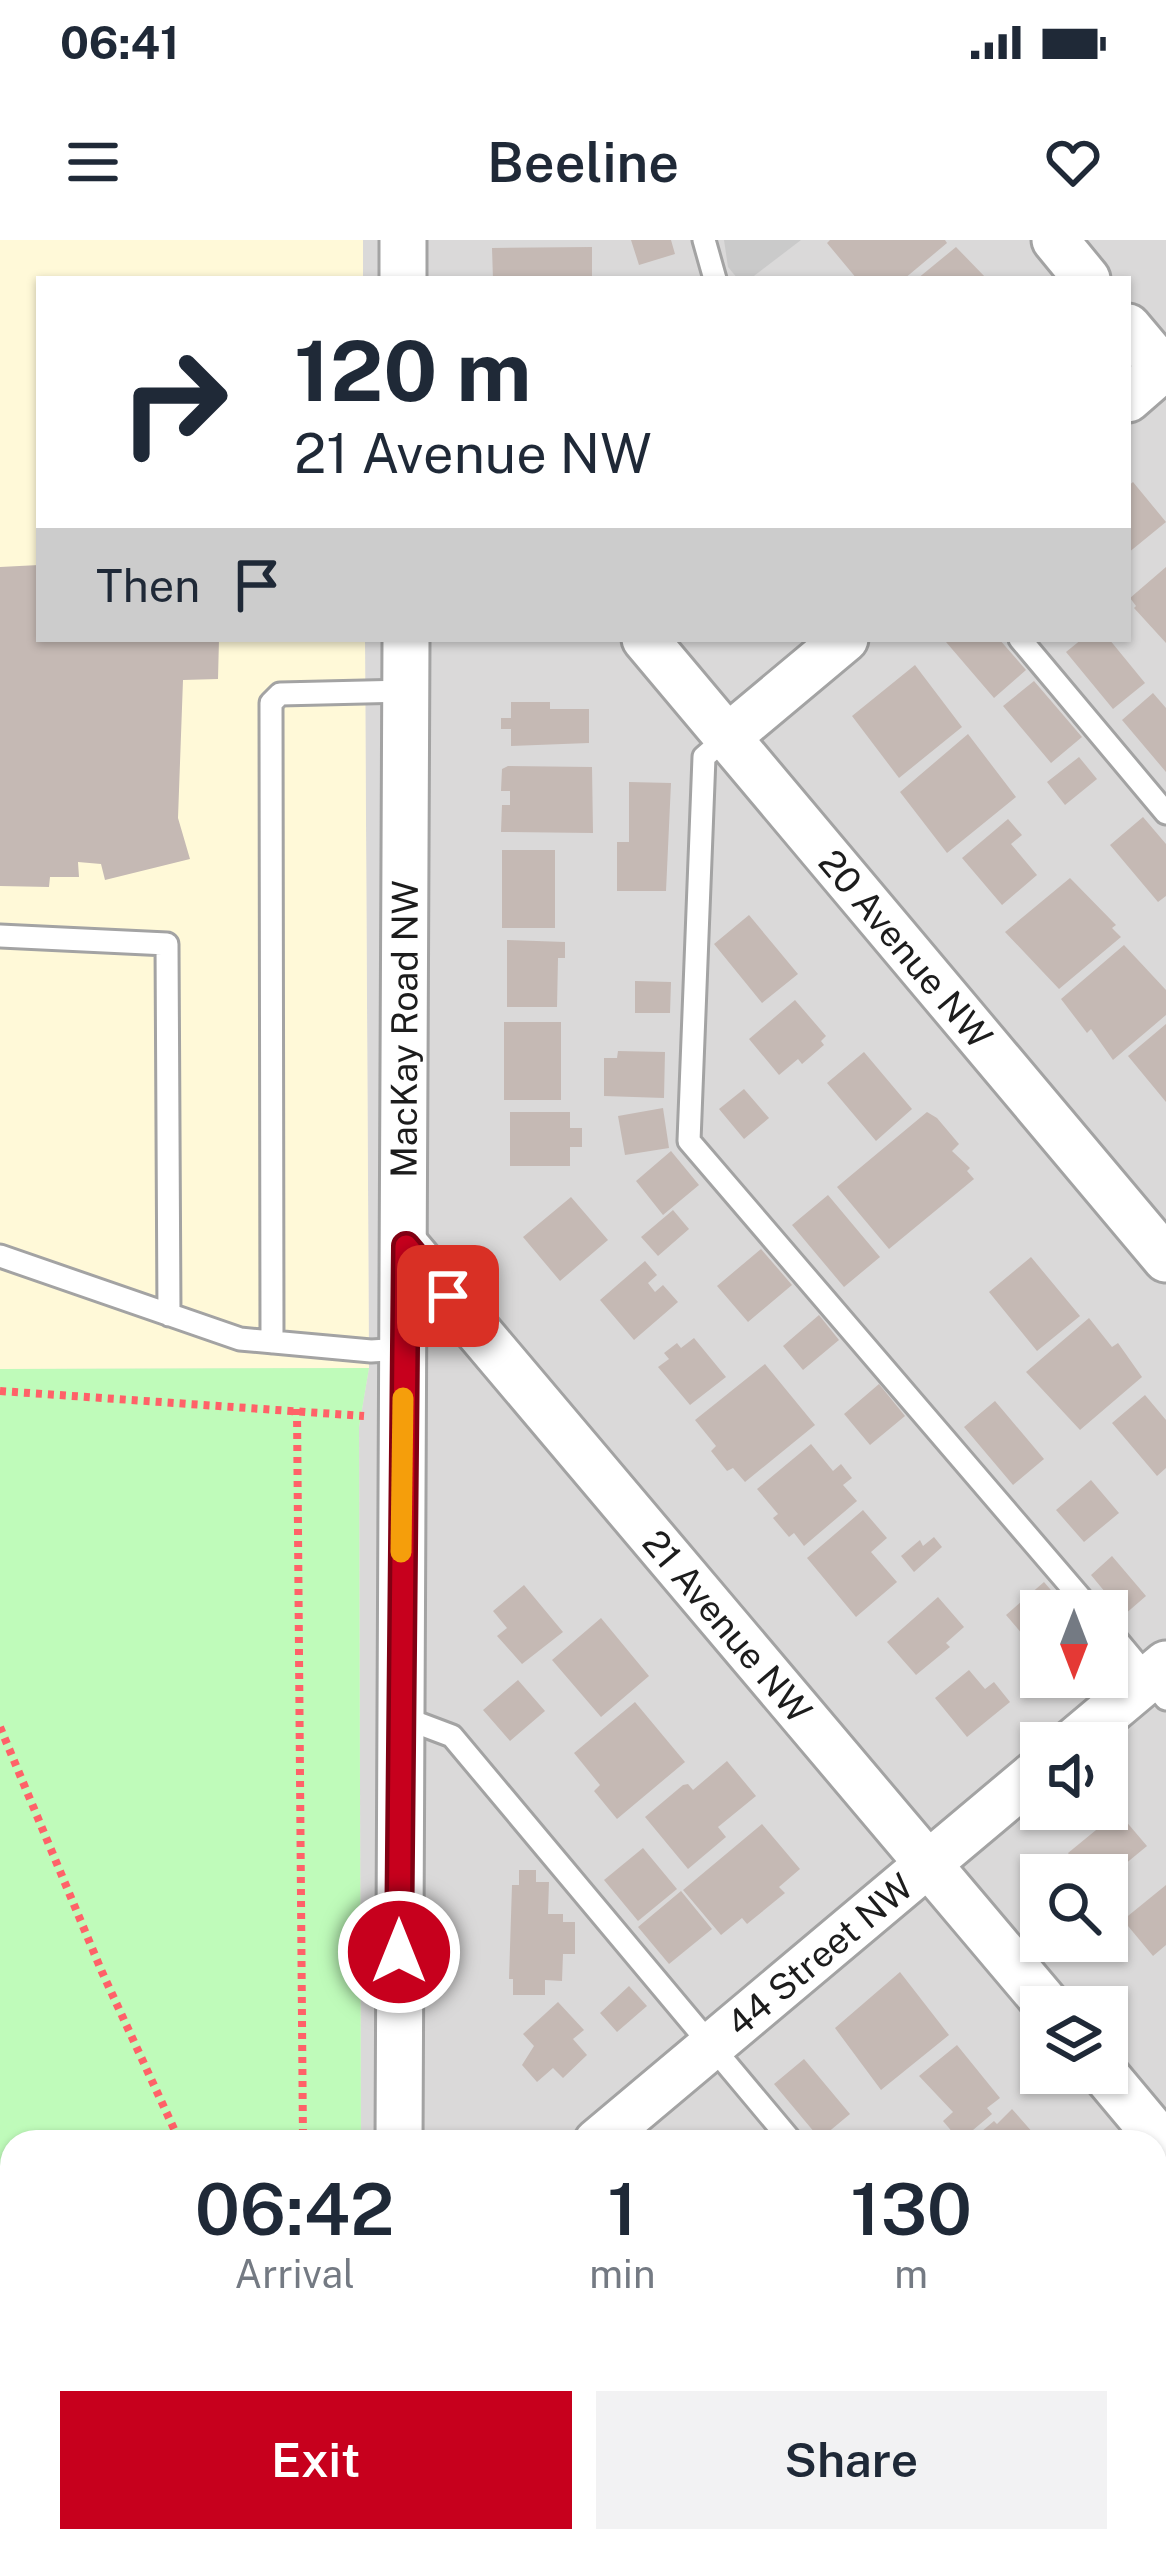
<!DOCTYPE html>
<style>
body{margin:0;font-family:"Public Sans",sans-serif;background:#f2f2f3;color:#1f2937;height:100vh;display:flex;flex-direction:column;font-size:45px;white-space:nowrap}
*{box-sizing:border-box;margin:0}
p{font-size:39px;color:#747a83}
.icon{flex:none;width:66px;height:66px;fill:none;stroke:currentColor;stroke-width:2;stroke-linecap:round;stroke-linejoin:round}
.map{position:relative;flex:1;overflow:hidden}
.panel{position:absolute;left:0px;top:1890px;width:1167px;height:423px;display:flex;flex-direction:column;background:#fff;border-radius:36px 36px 0 0;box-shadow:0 3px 9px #0004}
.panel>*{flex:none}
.guide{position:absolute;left:36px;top:36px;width:1095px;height:366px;border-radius:0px;box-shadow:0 3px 9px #0004;background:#fff;color:#1f2937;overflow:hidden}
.needle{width:78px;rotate:180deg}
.tools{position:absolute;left:1020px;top:1350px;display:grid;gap:24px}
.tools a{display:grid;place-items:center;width:108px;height:108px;border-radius:0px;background:#fff;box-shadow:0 3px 9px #0004;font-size:60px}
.pin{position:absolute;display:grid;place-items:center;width:102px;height:102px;color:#fff;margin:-51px;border-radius:24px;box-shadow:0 6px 18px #0006}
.me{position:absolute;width:132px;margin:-66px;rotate:0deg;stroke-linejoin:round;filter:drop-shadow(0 0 9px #0008)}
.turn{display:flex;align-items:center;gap:42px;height:252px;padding:0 60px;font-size:54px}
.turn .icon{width:156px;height:156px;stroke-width:2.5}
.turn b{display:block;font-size:84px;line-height:102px}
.then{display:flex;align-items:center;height:114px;padding:0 60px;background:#0003;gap:24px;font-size:45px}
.eta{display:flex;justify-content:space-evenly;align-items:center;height:204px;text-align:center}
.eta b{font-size:72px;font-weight:600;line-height:84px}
.primary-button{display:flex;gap:24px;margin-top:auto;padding:24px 60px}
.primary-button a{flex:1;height:138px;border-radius:0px;background:#c7001d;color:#fff;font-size:48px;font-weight:600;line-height:138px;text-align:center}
.primary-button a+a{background:#f2f2f3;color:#1f2937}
.status{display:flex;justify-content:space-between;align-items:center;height:84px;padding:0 60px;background:#fff;direction:ltr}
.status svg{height:33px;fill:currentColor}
header{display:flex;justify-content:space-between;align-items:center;height:156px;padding:0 60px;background:#fff;font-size:54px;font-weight:600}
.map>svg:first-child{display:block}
.residential{fill:#dad9d9;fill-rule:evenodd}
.education{fill:#fff9d8}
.religious{fill:#cacaca}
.park{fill:#bffbba}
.building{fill:#c5b9b4}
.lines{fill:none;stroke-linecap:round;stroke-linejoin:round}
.service-casing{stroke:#a3a3a3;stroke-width:27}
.minor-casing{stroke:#a3a3a3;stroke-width:51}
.path{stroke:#ff6168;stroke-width:8;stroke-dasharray:6 6;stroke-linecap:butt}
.service{stroke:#fff;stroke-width:21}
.minor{stroke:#fff;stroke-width:45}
.route-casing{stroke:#810013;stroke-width:30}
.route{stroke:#c7001d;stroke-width:21}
.slow{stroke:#f59e0b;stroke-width:21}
.labels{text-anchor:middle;stroke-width:10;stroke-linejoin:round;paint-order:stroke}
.street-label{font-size:36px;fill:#1c1c1c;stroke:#fff}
</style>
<div class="status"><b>06:41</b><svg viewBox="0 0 49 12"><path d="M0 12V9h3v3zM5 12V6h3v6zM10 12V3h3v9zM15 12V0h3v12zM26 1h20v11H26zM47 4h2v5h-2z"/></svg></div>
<header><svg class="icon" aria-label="menu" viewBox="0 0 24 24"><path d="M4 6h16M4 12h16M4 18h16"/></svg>Beeline<svg class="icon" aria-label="heart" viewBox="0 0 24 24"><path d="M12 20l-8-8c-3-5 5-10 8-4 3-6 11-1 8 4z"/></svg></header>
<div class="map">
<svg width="1166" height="2312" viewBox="0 0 1166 2312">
<rect width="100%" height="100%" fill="#eee7e1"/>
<path class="residential" d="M363 0H1166V2312H362V2301H1155V1902H361L359 1187 369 1128 365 399H1128V39H363ZM1041 1371H1107V1437H1041ZM1041 1503H1107V1569H1041ZM1041 1635H1107V1701H1041ZM1041 1767H1107V1833H1041Z"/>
<path class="education" d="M0 0H363V39H39V399H365L369 1128 0 1129Z"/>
<path class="religious" d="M724 0H801L750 39H738L728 27Z"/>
<path class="park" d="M369 1128 359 1187 361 1902H12V2301H362V2312H0V1129Z"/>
<path class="building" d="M631 0H671L675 14 639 25Z
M830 0H945L947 3 904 39H857L827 3Z
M592 7V37L493 39 492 8Z
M956 7 987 39H917Z
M1133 242 1166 282 1128 313V246Z
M39 325V399H219L218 439 183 440 178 578 190 619 105 640 101 624 78 622 79 637H50L49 647 0 646V327Z
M1166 327V403L1134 368 1136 366 1130 358Z
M949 399H999L1026 430 994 458 946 402Z
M1082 399H1109L1145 443 1113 469 1066 412Z
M915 425 962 487 899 538 852 476Z
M1034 441 1082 497 1051 523 1003 466Z
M1153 453 1166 468V532L1122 480Z
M511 462H550V469H589V503L511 506V489H501V478H511Z
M968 494 1016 557 947 613 900 552Z
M1079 517 1097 539 1065 565 1047 542Z
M508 526 592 527 593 593 501 592 502 565H510V551H501L502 529Z
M629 542 671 543 666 651H617V602H629Z
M1143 577 1166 604V656L1158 662 1110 605Z
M1008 579 1022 595 1011 604 1037 635 1002 665 962 618Z
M502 610H555V688H502Z
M1070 638 1116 685 1112 688 1121 697 1059 749 1005 692Z
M749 675 798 734 762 763 714 704Z
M507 700 565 702V718H558L557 767H507Z
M1124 705 1166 750V775L1113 820 1091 789 1087 793 1061 759Z
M635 741 671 742 670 773H635Z
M795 760 826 796 821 801 824 805 802 824 798 819 779 835 749 799Z
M504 782H561V860H504Z
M1166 784V862L1128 816Z
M618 811 665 812 664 858 604 856V818H617Z
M864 812 912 869 876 901 827 843Z
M744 849 769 878 744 899 719 869Z
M663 868 669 908 625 915 618 876Z
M510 872H570V888H582V907H570V926H510Z
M927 872 937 878 959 904 952 911 970 928 967 931 974 939 889 1009 837 947Z
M671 911 699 945 663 975 636 941Z
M828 955 880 1017 844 1047 792 985Z
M571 957 608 1000 560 1041 523 997Z
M673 970 689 989 658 1016 641 997Z
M761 1009 792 1045 748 1082 717 1046Z
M1031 1017 1080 1076 1037 1111 989 1052Z
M645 1021 657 1035 648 1043 655 1052 663 1045 678 1062 634 1100 600 1060Z
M819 1075 839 1100 803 1130 783 1106Z
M1089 1078 1112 1107 1118 1103 1142 1137 1080 1190 1026 1132Z
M694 1098 726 1137 690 1165 658 1127 669 1119 664 1113 677 1103 681 1108Z
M765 1124 815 1185 745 1242 733 1228 727 1231 711 1211 716 1206 695 1180Z
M879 1144 905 1176 870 1205 844 1174Z
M1145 1155 1166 1180V1228L1157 1236 1112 1183Z
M995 1161 1044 1219 1013 1245 964 1187Z
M811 1204 833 1231 841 1224 852 1238 843 1245 857 1261 804 1306 794 1293 789 1297 773 1278 778 1274 757 1249Z
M1091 1240 1119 1273 1084 1302 1056 1270Z
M863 1270 887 1298 871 1312 897 1342 856 1377 807 1318Z
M934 1297 942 1307 914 1332 901 1316 920 1300 923 1306Z
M1112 1316 1146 1356 1124 1375 1091 1335Z
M1044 1342 1069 1371H1041V1406L1036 1410 1006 1375Z
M524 1345 563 1392 522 1424 497 1396 507 1388 493 1371Z
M938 1357 964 1387 946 1403 950 1407 916 1435 887 1402Z
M601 1378 649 1436 601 1477 552 1420Z
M969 1430 985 1449 994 1442 1010 1462 967 1497 935 1458Z
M518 1440 545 1471 510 1501 483 1470Z
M635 1462 685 1522 617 1579 594 1551 600 1545 574 1513Z
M727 1521 756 1556 718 1587 726 1597 688 1629 645 1577 683 1545 688 1544 693 1550Z
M1118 1572 1147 1606 1107 1639V1635H1085L1068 1613Z
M762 1584 800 1629 779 1647 785 1653 747 1684 742 1678 721 1695 683 1650Z
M643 1608 677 1649 638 1681 604 1640Z
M519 1630H536V1642H549L548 1674H563V1682H575V1714H563L562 1741 545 1740V1755H513V1739H509L512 1645H519Z
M1166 1645V1705L1153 1716 1123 1680Z
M681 1651 712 1689 669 1724 638 1687Z
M900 1732 949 1795 881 1850 835 1788Z
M629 1746 647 1766 617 1792 600 1773Z
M558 1762 584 1790 573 1799 587 1815 563 1838 553 1828 537 1842 522 1825 534 1806 523 1794Z
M957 1805 1000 1858 987 1868 992 1874 960 1901 943 1881 953 1872 919 1836Z
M804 1819 850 1874 820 1899 774 1844Z
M1012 1869 1041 1902H969L994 1881 997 1884Z
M1166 2088V2140L1155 2149V2098Z
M1166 2235V2295L1160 2300 1155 2295V2244Z
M909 2301H966L958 2308 961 2312H897Z"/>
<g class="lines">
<defs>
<path id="service" d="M704 0 715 39
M1020 399 1166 573
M728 496 704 517 689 901 1092 1371
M0 696 167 704 169 1075
M0 1016 240 1099 371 1111 404 1109
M272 1102 271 463 280 454 407 451
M1107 1388 1166 1459
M399 1476 452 1496 792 1902
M1125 2301 1135 2312
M701 2312 702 2301"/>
<g id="minor">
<path d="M403 0V39"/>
<path d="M1055 0 1087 39"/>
<path d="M1128 87 1166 132"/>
<path d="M1128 159 1166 126"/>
<path id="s1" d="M645 399 1166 1019"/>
<path d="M729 496 845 399"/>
<path id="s2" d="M406 1006 1049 1767"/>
<path d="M1072 1503 1166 1424"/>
<path d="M1104 1833 1166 1907"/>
<path id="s3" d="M399 1902 406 399"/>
<path id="s4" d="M597 1902 1041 1529"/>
<path d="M749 2301 758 2312"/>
<path d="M398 2312V2301"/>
</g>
</defs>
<use href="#service" class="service-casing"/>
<use href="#minor" class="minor-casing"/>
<path class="path" d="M0 1151 364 1176
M297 1169 303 1902
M0 1487 102 1732 180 1902"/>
<use href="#service" class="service"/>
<use href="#minor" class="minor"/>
</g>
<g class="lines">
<defs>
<path id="route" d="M399 1712 406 1006 448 1056"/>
</defs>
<use href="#route" class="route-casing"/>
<use href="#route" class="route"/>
<path class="slow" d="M401 1312 403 1158"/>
</g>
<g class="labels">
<g class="street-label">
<text dy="13" stroke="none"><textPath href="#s1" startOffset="405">20 Avenue NW</textPath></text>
<text dy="13" stroke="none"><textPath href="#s3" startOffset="1113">MacKay Road NW</textPath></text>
<text dy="13" stroke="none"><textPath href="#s2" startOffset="498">21 Avenue NW</textPath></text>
<text dy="13" stroke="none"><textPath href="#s4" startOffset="291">44 Street NW</textPath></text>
</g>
</g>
</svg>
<div class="tools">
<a><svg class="needle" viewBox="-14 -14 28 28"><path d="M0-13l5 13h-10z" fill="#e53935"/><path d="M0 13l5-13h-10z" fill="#747a83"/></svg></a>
<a><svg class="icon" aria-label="sound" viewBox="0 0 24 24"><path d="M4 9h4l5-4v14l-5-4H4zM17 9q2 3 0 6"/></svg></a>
<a><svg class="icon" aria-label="search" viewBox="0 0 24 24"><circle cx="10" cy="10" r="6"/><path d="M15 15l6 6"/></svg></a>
<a><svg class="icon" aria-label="layers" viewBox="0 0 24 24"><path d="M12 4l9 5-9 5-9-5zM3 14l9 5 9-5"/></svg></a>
</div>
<div class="pin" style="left:448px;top:1056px;background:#d93025"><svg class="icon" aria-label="arrive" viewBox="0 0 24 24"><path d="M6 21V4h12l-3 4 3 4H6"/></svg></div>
<svg class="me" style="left:399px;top:1712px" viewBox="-20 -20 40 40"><circle r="17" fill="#c7001d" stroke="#fff" stroke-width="3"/><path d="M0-11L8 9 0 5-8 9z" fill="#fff"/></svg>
<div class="guide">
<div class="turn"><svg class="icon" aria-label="right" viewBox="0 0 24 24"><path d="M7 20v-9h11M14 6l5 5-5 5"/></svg><div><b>120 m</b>21 Avenue NW</div></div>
<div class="then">Then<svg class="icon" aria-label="arrive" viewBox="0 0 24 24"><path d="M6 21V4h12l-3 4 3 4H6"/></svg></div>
</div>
<section class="panel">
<div class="eta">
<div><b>06:42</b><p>Arrival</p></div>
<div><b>1</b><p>min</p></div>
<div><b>130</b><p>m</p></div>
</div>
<div class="primary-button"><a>Exit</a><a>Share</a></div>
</section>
</div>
